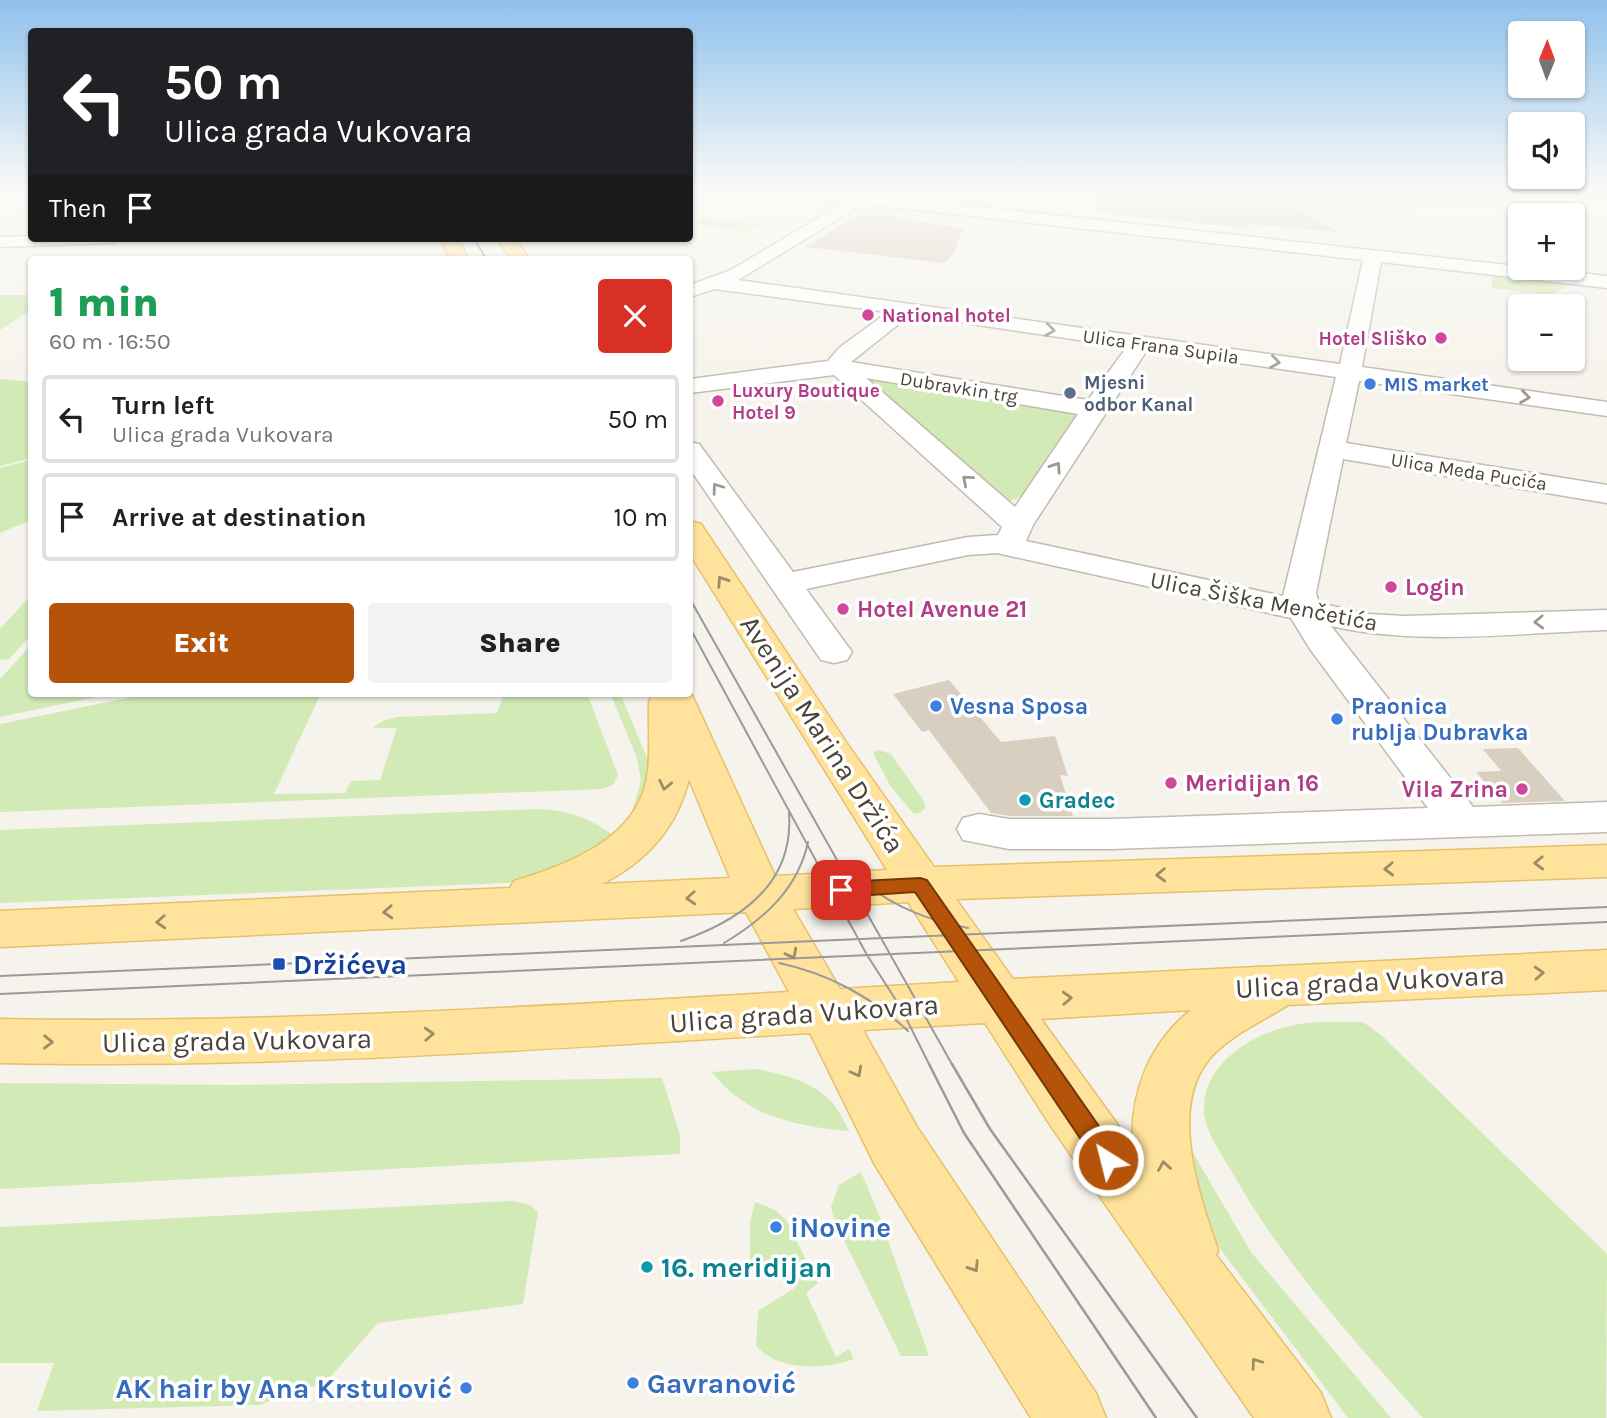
<!DOCTYPE html>
<meta charset="utf-8">
<style>
body{margin:0;font-family:Karla,sans-serif;background:#f2f2f2;color:#202124;height:100vh;display:flex;flex-direction:column;font-size:26px;white-space:nowrap}
*{box-sizing:border-box;margin:0}
p{font-size:23px;color:#757577}
.icon{flex:none;width:38px;height:38px;fill:none;stroke:currentColor;stroke-width:2;stroke-linecap:round;stroke-linejoin:round}
.map{position:relative;flex:1;overflow:hidden}
.sheet{position:absolute;left:28px;top:256px;width:665px;height:441px;display:flex;flex-direction:column;background:#fff;border-radius:7px;box-shadow:0 2px 5px #0004}
.sheet>*{flex:none}
.top-card{position:absolute;left:28px;top:28px;width:665px;height:214px;border-radius:7px;box-shadow:0 2px 5px #0004;background:#202124;color:#fff;overflow:hidden}
.needle{width:46px;rotate:1deg}
.tools{position:absolute;left:1508px;top:21px;display:grid;gap:14px}
.tools a{display:grid;place-items:center;width:77px;height:77px;border-radius:7px;background:#fff;box-shadow:0 2px 5px #0004;font-size:35px}
.pin{position:absolute;display:grid;place-items:center;width:60px;height:60px;color:#fff;margin:-30px;border-radius:14px;box-shadow:0 4px 10px #0006}
.me{position:absolute;width:77px;margin:-38px;rotate:324deg;stroke-linejoin:round;filter:drop-shadow(0 0 5px #0008)}
.turn{display:flex;align-items:center;gap:24px;height:147px;padding:0 21px;font-size:32px}
.turn .icon{width:91px;height:91px;stroke-width:2.5}
.turn b{display:block;font-size:49px;line-height:60px}
.then{display:flex;align-items:center;height:66px;padding:0 21px;background:#0003;gap:14px;font-size:26px}
.round{display:grid;place-items:center;flex:none;width:74px;height:74px;border-radius:7px;background:#f2f2f2}
.headline{display:flex;align-items:center;justify-content:space-between;height:119px;padding:0 21px}
h1{font-size:42px;font-weight:800;line-height:52px;color:#1e9e55}
.cta{display:flex;gap:14px;margin-top:auto;padding:14px 21px}
.cta a{flex:1;height:80px;border-radius:7px;background:#b45309;color:#fff;font-size:28px;font-weight:800;line-height:80px;text-align:center}
.cta a+a{background:#f2f2f2;color:#202124}
ul{padding:0;list-style:none}
li{display:flex;align-items:center;gap:21px;height:88px;margin:0 14px 10px;padding:0 7px;border:4px solid #e0e0e0;border-radius:7px}
li div{flex:1}
li b{display:block;font-size:26px}
li em{font-style:normal}
.map>svg:first-child{display:block}
.green{fill:#d2eab5}
.building{fill:#d8cfc1}
.lines{fill:none;stroke-linecap:round;stroke-linejoin:round}
.minor-casing{stroke:#c2bbae;stroke-width:3}
.major-casing{stroke:#e6c16a;stroke-width:3}
.minor{fill:#fff;fill-rule:evenodd}
.major{fill:#ffe39c;fill-rule:evenodd}
.tram-far1{stroke:#9a9a9a;stroke-width:2}
.tram{stroke:#9a9a9a;stroke-width:2.5}
.oneway{stroke:#9c9892}
.oneway2{stroke:#9c8c66}
.route{fill:#b45309;stroke:#753606;stroke-width:2}
.hotel-dot{fill:#d1479c;stroke:#fff;stroke-width:2.5}
.shop-dot{fill:#3f7fe0;stroke:#fff;stroke-width:2.5}
.service-dot{fill:#5c6f8a;stroke:#fff;stroke-width:2.5}
.culture-dot{fill:#0f9aa8;stroke:#fff;stroke-width:2.5}
.transit-dot{fill:#1a4fb4;stroke:#fff;stroke-width:2.5}
.labels{text-anchor:middle;stroke-width:7;stroke-linejoin:round;paint-order:stroke}
.far-hotel-label{font-size:19px;font-weight:bold;fill:#b23c85;stroke:#fff;text-anchor:start}
.far-street-label{font-size:19px;fill:#4b4439;stroke:#fff}
.far-service-label{font-size:19px;font-weight:bold;fill:#4e5e75;stroke:#fff;text-anchor:start}
.far-shop-label{font-size:19px;font-weight:bold;fill:#366cbe;stroke:#fff;text-anchor:start}
.hotel-label{font-size:23px;font-weight:bold;fill:#b23c85;stroke:#fff;text-anchor:start}
.street-label{font-size:23px;fill:#4b4439;stroke:#fff}
.shop-label{font-size:23px;font-weight:bold;fill:#366cbe;stroke:#fff;text-anchor:start}
.culture-label{font-size:23px;font-weight:bold;fill:#0d838f;stroke:#fff;text-anchor:start}
.near-street-label{font-size:28px;fill:#4b4439;stroke:#fff}
.near-transit-label{font-size:28px;font-weight:bold;fill:#164399;stroke:#fff;text-anchor:start}
.near-shop-label{font-size:28px;font-weight:bold;fill:#366cbe;stroke:#fff;text-anchor:start}
.near-culture-label{font-size:28px;font-weight:bold;fill:#0d838f;stroke:#fff;text-anchor:start}
</style>
<div class="map">
<svg width="1607" height="1418" viewBox="0 0 1607 1418">
<rect width="100%" height="100%" fill="#f6f3ec"/>
<path class="green" d="M1262 191H1607V200L1463 205 1321 216 1288 205Z
M702 217 760 225 746 232 690 224Z
M1498 274 1553 282 1554 279 1566 282 1568 285 1553 295 1492 288 1491 275Z
M0 295H32L31 310 0 330Z
M868 377 1079 413 1025 491 1017 499 1005 501 864 380Z
M0 379 32 382 31 458 0 466Z
M31 460V520L0 533V468Z
M31 595V635L9 659 0 660V629Z
M31 645 32 693H116L0 717V679Z
M152 693H321L274 794 345 793 351 781 380 780 397 728H373L383 721 397 717 497 713 504 693H587L618 775 613 785 602 789 579 790 0 812V724Z
M610 693H620L652 770 639 814 632 811 641 781 637 758Z
M878 750 891 754 924 801 925 808 921 812 914 814 891 787 874 755V752Z
M538 809C571 811 587 817 615 836L554 875 508 883 0 903V830Z
M1363 1022 1382 1036 1607 1254 1606 1418H1423C1352 1339 1281 1260 1229 1167 1219 1150 1204 1129 1204 1109 1203 1061 1259 1030 1300 1024 1320 1021 1342 1022 1363 1022Z
M755 1069C781 1073 814 1082 832 1102 839 1110 844 1122 849 1131 797 1127 745 1116 712 1072Z
M662 1078 680 1135V1154L0 1189V1083L234 1085Z
M1181 1145 1189 1147 1196 1158 1251 1252 1391 1418H1348L1212 1238Z
M861 1172 879 1215 929 1356H901L834 1220 831 1207 839 1185Z
M512 1201 530 1205 538 1212 523 1304 378 1323 326 1382 259 1405 37 1411 54 1363H0V1227Z
M755 1202 775 1210 786 1220 818 1283 806 1293 836 1357 849 1349 854 1359C825 1370 778 1371 756 1346L758 1311 795 1288 787 1264 750 1269V1223Z"/>
<path class="building" d="M1097 191H1262L1339 232 1248 224 1245 228 1096 212Z
M857 215H883L963 229 953 254 944 263 806 247Z
M949 680 1001 742 1055 736 1068 776 1060 775 1073 816H1009L991 813 929 730 922 732 893 694Z
M1518 748 1565 801 1502 803 1476 772 1501 771 1483 749Z"/>
<g class="lines">
<defs>
<path id="minor" d="M783 191H835L1607 276V288L1381 262 1362 367 1607 402V416L1359 381 1346 443 1607 485V503L1343 459 1316 593 1319 603 1368 614 1405 616 1607 610V630C1517 633 1419 646 1331 626L1473 807 1607 802V832L1112 849H1009L963 840 957 829 963 818 979 814 1009 819H1112L1428 808 1310 649 1291 618 997 553 968 555 806 589 852 652 847 660 834 663 821 660 690 469V442L699 444 793 572 968 537 998 535 1002 527 834 375 690 393V379L828 361 839 348 888 312 714 289 690 297V285L731 270 845 202 790 196ZM863 204 1363 260 1340 364 738 280ZM910 315 1127 347 1088 400 851 362ZM1147 350 1336 377 1283 596 1026 541 1033 525ZM866 378 1078 414 1015 507Z
M32 236V238H121L112 243 0 247V237Z"/>
<path id="major" d="M440 238H458L468 259H450Z
M497 238H515L529 259H511Z
M690 521 701 524 848 745 934 867 1607 845V877L956 899 1013 979 1607 950V990L1288 1005C1263 1021 1238 1031 1216 1052 1165 1100 1199 1194 1218 1250L1216 1255 1321 1393 1331 1418H1254L1050 1125 985 1023 863 1030 917 1127 1096 1393 1106 1418H1031L875 1165 810 1033C540 1049 271 1069 0 1063V1019C263 1024 526 1007 789 992L746 912 0 947V911L510 888 514 881C567 865 637 839 647 777 651 753 648 727 649 702L653 693H691L775 876 887 870 690 554ZM689 779 730 878 602 884C646 862 677 828 689 779ZM908 902 959 982 840 989 793 909ZM1191 1010C1150 1042 1129 1094 1133 1146L1041 1019Z"/>
</defs>
<use href="#minor" class="minor-casing"/>
<use href="#major" class="major-casing"/>
<use href="#minor" class="minor"/>
<use href="#major" class="major"/>
<path class="tram-far1" d="M474 238 486 259
M690 599 953 1066
M690 628 867 955 901 1008 930 1066
M846 867C881 901 920 919 968 928
M681 941C742 920 794 883 789 813
M724 943C764 919 798 889 808 842
M779 963C827 973 872 997 908 1031
M0 976 1607 907
M0 994 1607 922"/>
<path class="tram" d="M929 1064 964 1133 1156 1418
M952 1064 990 1129 1197 1418"/>
</g>
<defs><path id="oneway-chevron" d="M-2-3.5L2.5 0L-2 3.5" fill="none" stroke-width="1.6" stroke-linecap="round" stroke-linejoin="round" transform="scale(1.75)"/></defs>
<g class="oneway">
<use href="#oneway-chevron" transform="translate(1050 330) rotate(8)"/>
<use href="#oneway-chevron" transform="translate(1275 362) rotate(8)"/>
<use href="#oneway-chevron" transform="translate(1525 397) rotate(8)"/>
<use href="#oneway-chevron" transform="translate(1056 467) rotate(-57)"/>
<use href="#oneway-chevron" transform="translate(967 480) rotate(-139)"/>
<use href="#oneway-chevron" transform="translate(717 488) rotate(-126)"/>
<use href="#oneway-chevron" transform="translate(1539 622) rotate(178)"/>
</g>
<g class="oneway2">
<use href="#oneway-chevron" transform="translate(722 581) rotate(-123)"/>
<use href="#oneway-chevron" transform="translate(665 785) rotate(102)"/>
<use href="#oneway-chevron" transform="translate(1539 863) rotate(178)"/>
<use href="#oneway-chevron" transform="translate(1389 869) rotate(178)"/>
<use href="#oneway-chevron" transform="translate(1161 875) rotate(178)"/>
<use href="#oneway-chevron" transform="translate(691 898) rotate(177)"/>
<use href="#oneway-chevron" transform="translate(388 912) rotate(177)"/>
<use href="#oneway-chevron" transform="translate(161 922) rotate(177)"/>
<use href="#oneway-chevron" transform="translate(792 954) rotate(62)"/>
<use href="#oneway-chevron" transform="translate(1539 973) rotate(-3)"/>
<use href="#oneway-chevron" transform="translate(1067 998) rotate(-3)"/>
<use href="#oneway-chevron" transform="translate(429 1034) rotate(-3)"/>
<use href="#oneway-chevron" transform="translate(48 1042) rotate(1)"/>
<use href="#oneway-chevron" transform="translate(857 1072) rotate(62)"/>
<use href="#oneway-chevron" transform="translate(1164 1166) rotate(-99)"/>
<use href="#oneway-chevron" transform="translate(974 1267) rotate(57)"/>
<use href="#oneway-chevron" transform="translate(1256 1363) rotate(-126)"/>
</g>
<linearGradient id="sky" x2="0" y2="1"><stop stop-color="#8fc1ec"/><stop offset="0.49" stop-color="#fbfaf6"/><stop offset="1" stop-color="#fbfaf6" stop-opacity="0"/></linearGradient>
<rect width="1607" height="390" fill="url(#sky)"/>
<path class="route" d="M920 878 927 880 1117 1152 1121 1160 1117 1168 1108 1171 1100 1168 915 892 841 897 834 894 831 890 834 885 841 882Z"/>
<g class="hotel-dot">
<circle cx="868" cy="315" r="7"/>
<circle cx="1441" cy="338" r="7"/>
<circle cx="718" cy="401" r="7"/>
<circle cx="1391" cy="587" r="7"/>
<circle cx="843" cy="609" r="7"/>
<circle cx="1171" cy="783" r="7"/>
<circle cx="1522" cy="789" r="7"/>
</g>
<g class="shop-dot">
<circle cx="1370" cy="384" r="7"/>
<circle cx="936" cy="706" r="7"/>
<circle cx="1337" cy="719" r="7"/>
<circle cx="776" cy="1227" r="7"/>
<circle cx="633" cy="1383" r="7"/>
<circle cx="466" cy="1388" r="7"/>
</g>
<circle class="service-dot" cx="1070" cy="393" r="7"/>
<g class="culture-dot">
<circle cx="1025" cy="800" r="7"/>
<circle cx="647" cy="1267" r="7"/>
</g>
<rect class="transit-dot" x="272" y="957" width="14" height="14" rx="3.5"/>
<g class="labels">
<g class="far-hotel-label">
<text x="882" y="322">National hotel</text>
<text x="1427" y="345" text-anchor="end">Hotel Sliško</text>
<text x="732" y="397">Luxury Boutique<tspan x="732" dy="22">Hotel 9</tspan></text>
</g>
<g class="far-street-label">
<text transform="translate(1161 346) rotate(8)" y="7">Ulica Frana Supila</text>
<text transform="translate(959 387) rotate(9)" y="7">Dubravkin trg</text>
<text transform="translate(1469 471) rotate(9)" y="7">Ulica Meda Pucića</text>
</g>
<g class="far-service-label">
<text x="1084" y="389">Mjesni<tspan x="1084" dy="22">odbor Kanal</tspan></text>
</g>
<g class="far-shop-label">
<text x="1384" y="391">MIS market</text>
</g>
<g class="hotel-label">
<text x="1405" y="595">Login</text>
<text x="857" y="617">Hotel Avenue 21</text>
<text x="1185" y="791">Meridijan 16</text>
<text x="1508" y="797" text-anchor="end">Vila Zrina</text>
</g>
<g class="street-label">
<text transform="translate(1264 601) rotate(11)" y="8">Ulica Šiška Menčetića</text>
</g>
<g class="shop-label">
<text x="950" y="714">Vesna Sposa</text>
<text x="1351" y="714">Praonica<tspan x="1351" dy="26">rublja Dubravka</tspan></text>
</g>
<g class="culture-label">
<text x="1039" y="808">Gradec</text>
</g>
<g class="near-street-label">
<text transform="translate(823 734) rotate(57)" y="10">Avenija Marina Držića</text>
<text transform="translate(1370 981) rotate(-3)" y="10">Ulica grada Vukovara</text>
<text transform="translate(804 1013) rotate(-4)" y="10">Ulica grada Vukovara</text>
<text transform="translate(237 1040) rotate(-1)" y="10">Ulica grada Vukovara</text>
</g>
<g class="near-transit-label">
<text x="293" y="974">Držićeva</text>
</g>
<g class="near-shop-label">
<text x="790" y="1237">iNovine</text>
<text x="647" y="1393">Gavranović</text>
<text x="452" y="1398" text-anchor="end">AK hair by Ana Krstulović</text>
</g>
<g class="near-culture-label">
<text x="661" y="1277">16. meridijan</text>
</g>
</g>
</svg>
<div class="tools">
<a><svg class="needle" viewBox="-14 -14 28 28"><path d="M0-13l5 13h-10z" fill="#e53935"/><path d="M0 13l5-13h-10z" fill="#757577"/></svg></a>
<a><svg class="icon" aria-label="sound" viewBox="0 0 24 24"><path d="M4 9h4l5-4v14l-5-4H4zM17 9q2 3 0 6"/></svg></a>
<a>+</a>
<a>−</a>
</div>
<div class="pin" style="left:841px;top:890px;background:#d93025"><svg class="icon" aria-label="arrive" viewBox="0 0 24 24"><path d="M6 21V4h12l-3 4 3 4H6"/></svg></div>
<svg class="me" style="left:1108px;top:1160px" viewBox="-20 -20 40 40"><circle r="17" fill="#b45309" stroke="#fff" stroke-width="3"/><path d="M0-11L8 9 0 5-8 9z" fill="#fff"/></svg>
<div class="top-card">
<div class="turn"><svg class="icon" aria-label="left" viewBox="0 0 24 24"><path d="M17 20v-9H6M10 6l-5 5 5 5"/></svg><div><b>50 m</b>Ulica grada Vukovara</div></div>
<div class="then">Then<svg class="icon" aria-label="arrive" viewBox="0 0 24 24"><path d="M6 21V4h12l-3 4 3 4H6"/></svg></div>
</div>
<section class="sheet">
<div class="headline"><div><h1>1 min</h1><p>60 m · 16:50</p></div><a class="round" style="background:#d93025;color:#fff"><svg class="icon" aria-label="close" viewBox="0 0 24 24"><path d="M6 6l12 12M18 6L6 18"/></svg></a></div>
<ul>
<li><svg class="icon" aria-label="left" viewBox="0 0 24 24"><path d="M17 20v-9H6M10 6l-5 5 5 5"/></svg><div><b>Turn left</b><p>Ulica grada Vukovara</p></div><em>50 m</em></li>
<li><svg class="icon" aria-label="arrive" viewBox="0 0 24 24"><path d="M6 21V4h12l-3 4 3 4H6"/></svg><div><b>Arrive at destination</b></div><em>10 m</em></li>
</ul>
<div class="cta"><a>Exit</a><a>Share</a></div>
</section>
</div>
